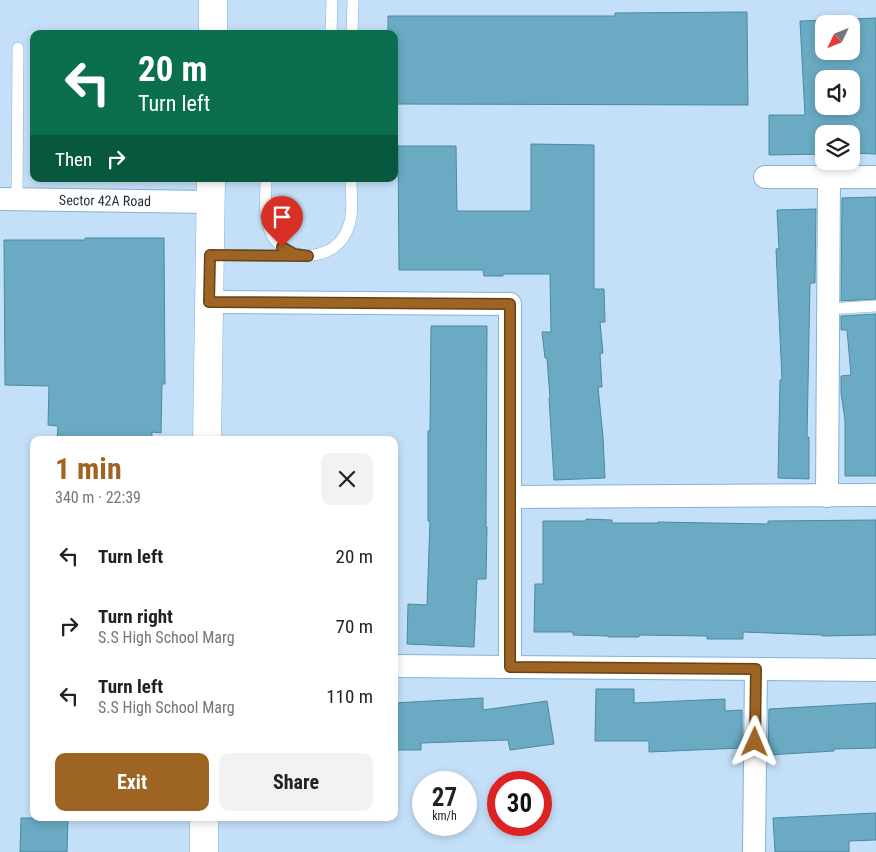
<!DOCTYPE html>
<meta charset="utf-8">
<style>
body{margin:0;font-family:"Roboto Condensed",sans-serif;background:#f2f2f2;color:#222;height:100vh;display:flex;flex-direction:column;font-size:19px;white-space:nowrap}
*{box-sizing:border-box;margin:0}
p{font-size:16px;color:#767676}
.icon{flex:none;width:28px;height:28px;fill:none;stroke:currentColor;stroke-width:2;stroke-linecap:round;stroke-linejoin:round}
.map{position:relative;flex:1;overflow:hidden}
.side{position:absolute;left:30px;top:436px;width:368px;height:385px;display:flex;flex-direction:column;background:#fff;border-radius:10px;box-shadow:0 2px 8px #0003}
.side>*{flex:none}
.hud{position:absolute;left:30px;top:30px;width:368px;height:152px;border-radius:10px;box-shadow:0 2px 8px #0003;background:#0b6e4f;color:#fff;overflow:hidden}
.needle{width:32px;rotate:227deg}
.tools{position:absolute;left:815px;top:15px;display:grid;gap:10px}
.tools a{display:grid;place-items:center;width:45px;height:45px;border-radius:10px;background:#fff;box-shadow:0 2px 8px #0003;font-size:25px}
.speed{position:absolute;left:412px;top:771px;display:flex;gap:10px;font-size:25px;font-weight:700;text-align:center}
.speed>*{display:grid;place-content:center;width:65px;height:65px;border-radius:50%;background:#fff;box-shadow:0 2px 8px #0003;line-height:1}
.speed small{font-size:12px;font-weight:400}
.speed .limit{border:8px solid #d22;background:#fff;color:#111}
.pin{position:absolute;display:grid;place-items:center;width:42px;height:42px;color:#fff;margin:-51px -21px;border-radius:50% 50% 50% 0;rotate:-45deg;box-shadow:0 0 5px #0007}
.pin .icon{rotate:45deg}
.me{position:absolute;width:55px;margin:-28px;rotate:1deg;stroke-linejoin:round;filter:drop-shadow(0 0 4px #0008)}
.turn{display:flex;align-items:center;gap:18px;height:105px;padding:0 25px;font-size:22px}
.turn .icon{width:65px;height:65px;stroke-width:2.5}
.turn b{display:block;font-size:35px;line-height:42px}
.then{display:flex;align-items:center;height:48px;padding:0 25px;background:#0003;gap:10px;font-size:19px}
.round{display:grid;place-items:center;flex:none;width:52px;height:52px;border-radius:10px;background:#f2f2f2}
.overview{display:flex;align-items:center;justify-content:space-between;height:85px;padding:0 25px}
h1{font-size:30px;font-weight:700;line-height:38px;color:#9e6423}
.button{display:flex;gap:10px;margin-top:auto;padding:10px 25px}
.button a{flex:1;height:58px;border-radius:10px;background:#9e6423;color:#fff;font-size:20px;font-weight:700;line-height:58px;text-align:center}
.button a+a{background:#f2f2f2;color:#222}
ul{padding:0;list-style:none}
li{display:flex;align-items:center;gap:15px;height:70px;padding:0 25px}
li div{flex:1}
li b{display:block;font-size:19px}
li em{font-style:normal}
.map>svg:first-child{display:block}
.building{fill:#6aaac3;stroke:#4a8aa2;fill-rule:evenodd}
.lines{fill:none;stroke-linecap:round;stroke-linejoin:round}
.lane-casing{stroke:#84b2d9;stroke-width:12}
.street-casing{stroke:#84b2d9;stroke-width:24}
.secondary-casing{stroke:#84b2d9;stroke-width:29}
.lane{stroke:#fff;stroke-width:11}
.street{stroke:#fff;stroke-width:22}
.secondary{stroke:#fff;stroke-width:28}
.route-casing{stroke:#674117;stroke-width:12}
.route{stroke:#9e6423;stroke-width:9}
.labels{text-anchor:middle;stroke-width:5;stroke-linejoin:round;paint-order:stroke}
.street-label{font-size:14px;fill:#1b2e3d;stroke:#fdfdfd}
</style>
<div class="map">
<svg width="876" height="852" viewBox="0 0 876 852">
<rect width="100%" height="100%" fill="#c4e0f8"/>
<path class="building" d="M747 12 748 105 394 104V34H388V16H615V13Z
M876 18V154L851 153V134H824V154L769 155V115H805L800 21ZM824 24H851V51H824ZM824 79H851V106H824Z
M531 144 594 145V289H604L605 322H600L603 353 600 354 602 387H598L603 437 605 478 554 480 549 398H550L547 358H545L542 332H551L550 274H503V276H484L483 270H399L398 146H456L457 211H531Z
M876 197V299L841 301 842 198Z
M816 209 815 283H810L807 437H809V479L778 478 780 380H782L776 249H779L777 210Z
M85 238H164L165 384H162L161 433 152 432V440H57L58 426 48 425 49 386 5 385 4 240H85Z
M876 314V476H845V420L841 393V376L851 375 847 330H841V316Z
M431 326H487L486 527H487L486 579H477L474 647 407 644 408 604 427 605 430 521H428V431H430Z
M586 519 612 520V523H658V522L768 524V521L876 520V635L822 636V635L743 632V639H707V636L639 635V637H608V636L573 635V632H534L535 584H543V521H586Z
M596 689H634V703L725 699V711L742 710V748L649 752V741H595Z
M483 698V710L547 701 554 744 510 750 508 740 421 743V750H394V703Z
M876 703V748L834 749V751L768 755 769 709Z
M876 813V840L849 841V852H775L773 818Z
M21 818H68L67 852H20Z"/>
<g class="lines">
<defs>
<path id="lane" d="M331 34 332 0
M352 34 353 0
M266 179C266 197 263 218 272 235 289 265 337 261 348 228 354 213 351 194 351 179
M17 199 18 48
M210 255 296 256
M828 309 876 306"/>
<g id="street">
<path d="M765 177H876"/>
<path id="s1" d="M0 199 211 202"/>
<path d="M209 302 510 304V667"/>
<path d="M827 496 829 177"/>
<path d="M510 497 876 495"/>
<path d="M394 666 876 670"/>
<path d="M754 852 756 669"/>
</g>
<path id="secondary" d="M213 34V0
M207 440 211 179
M204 852V818"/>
</defs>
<use href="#lane" class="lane-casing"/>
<use href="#street" class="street-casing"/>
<use href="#secondary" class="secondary-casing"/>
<use href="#lane" class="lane"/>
<use href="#street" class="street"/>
<use href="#secondary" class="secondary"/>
</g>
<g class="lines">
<defs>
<path id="route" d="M282 247 294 254 308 256 210 255 209 302 510 304V667L756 669 755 742"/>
</defs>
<use href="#route" class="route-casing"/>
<use href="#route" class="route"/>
</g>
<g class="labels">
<g class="street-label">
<text dy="5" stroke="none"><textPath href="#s1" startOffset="105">Sector 42A Road</textPath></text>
</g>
</g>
</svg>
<div class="tools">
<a><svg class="needle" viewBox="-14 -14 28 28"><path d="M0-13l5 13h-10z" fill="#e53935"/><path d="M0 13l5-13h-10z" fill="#767676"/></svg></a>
<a><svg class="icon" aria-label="sound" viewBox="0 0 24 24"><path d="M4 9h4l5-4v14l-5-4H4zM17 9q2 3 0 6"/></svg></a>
<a><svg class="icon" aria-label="layers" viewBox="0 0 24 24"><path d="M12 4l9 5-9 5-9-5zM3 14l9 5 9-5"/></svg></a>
</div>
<div class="speed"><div>27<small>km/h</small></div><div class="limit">30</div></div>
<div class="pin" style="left:282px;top:247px;background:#d93025"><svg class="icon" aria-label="arrive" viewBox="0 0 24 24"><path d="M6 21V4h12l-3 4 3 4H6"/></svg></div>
<svg class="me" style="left:755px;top:742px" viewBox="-20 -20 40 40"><path d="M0-17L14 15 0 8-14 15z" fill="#9e6423" stroke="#fff" stroke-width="4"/></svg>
<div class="hud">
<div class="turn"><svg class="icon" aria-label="left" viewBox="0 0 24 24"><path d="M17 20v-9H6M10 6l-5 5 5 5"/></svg><div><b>20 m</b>Turn left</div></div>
<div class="then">Then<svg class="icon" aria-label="right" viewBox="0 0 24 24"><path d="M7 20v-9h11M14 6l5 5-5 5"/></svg></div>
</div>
<section class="side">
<div class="overview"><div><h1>1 min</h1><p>340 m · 22:39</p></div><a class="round"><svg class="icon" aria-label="close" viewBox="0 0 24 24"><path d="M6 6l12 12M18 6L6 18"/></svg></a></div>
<ul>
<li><svg class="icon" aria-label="left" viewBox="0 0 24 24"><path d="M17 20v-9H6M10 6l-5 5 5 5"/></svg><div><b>Turn left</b></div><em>20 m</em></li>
<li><svg class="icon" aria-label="right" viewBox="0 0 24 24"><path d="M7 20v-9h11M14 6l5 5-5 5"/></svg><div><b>Turn right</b><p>S.S High School Marg</p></div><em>70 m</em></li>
<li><svg class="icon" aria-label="left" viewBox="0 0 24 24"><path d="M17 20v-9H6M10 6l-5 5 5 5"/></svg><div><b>Turn left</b><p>S.S High School Marg</p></div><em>110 m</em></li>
</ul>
<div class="button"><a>Exit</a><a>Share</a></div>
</section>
</div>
